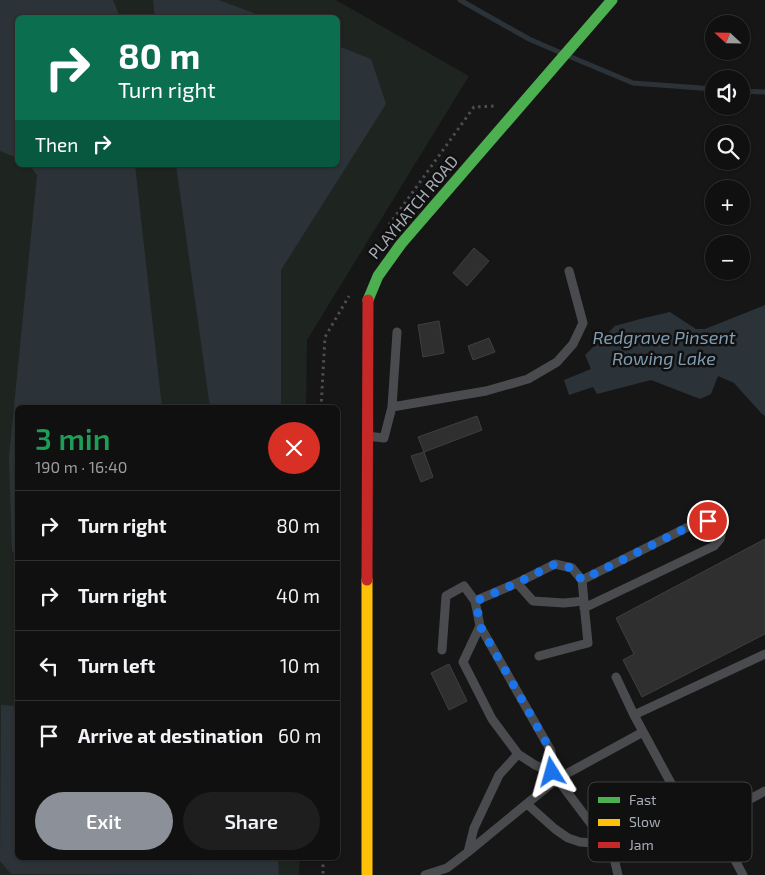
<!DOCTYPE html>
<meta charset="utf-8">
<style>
body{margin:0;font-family:"Exo 2",sans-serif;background:#1e1e1e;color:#f1f3f6;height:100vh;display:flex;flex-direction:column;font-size:19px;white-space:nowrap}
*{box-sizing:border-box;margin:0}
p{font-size:16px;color:#9c9d9f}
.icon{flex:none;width:28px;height:28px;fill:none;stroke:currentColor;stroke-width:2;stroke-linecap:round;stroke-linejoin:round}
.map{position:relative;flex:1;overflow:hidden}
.panel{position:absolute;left:15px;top:405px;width:325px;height:455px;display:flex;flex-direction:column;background:#101010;border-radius:8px;box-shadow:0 1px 4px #0004,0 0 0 1px #303030}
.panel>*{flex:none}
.banner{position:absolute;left:15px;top:15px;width:325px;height:152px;border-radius:8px;box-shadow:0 1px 4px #0004,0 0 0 1px #303030;background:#0b6e4f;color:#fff;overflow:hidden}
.needle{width:32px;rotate:292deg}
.tools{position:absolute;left:705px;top:15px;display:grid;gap:10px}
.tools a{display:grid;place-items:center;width:45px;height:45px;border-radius:50%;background:#101010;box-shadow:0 1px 4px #0004,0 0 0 1px #303030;font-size:25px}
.pin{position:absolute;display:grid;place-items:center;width:42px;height:42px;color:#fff;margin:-21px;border:2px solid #fff;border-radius:50%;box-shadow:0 1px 5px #0007}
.me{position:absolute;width:55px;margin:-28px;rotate:352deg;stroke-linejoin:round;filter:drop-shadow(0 0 4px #0008)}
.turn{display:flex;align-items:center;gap:18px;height:105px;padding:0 20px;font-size:22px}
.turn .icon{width:65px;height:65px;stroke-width:2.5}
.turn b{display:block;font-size:35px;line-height:42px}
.then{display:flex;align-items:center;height:48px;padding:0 20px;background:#0003;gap:10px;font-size:19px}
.round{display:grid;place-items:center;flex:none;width:52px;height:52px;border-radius:26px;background:#1e1e1e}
.summary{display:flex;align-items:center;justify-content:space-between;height:85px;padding:0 20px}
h1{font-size:30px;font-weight:600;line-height:38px;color:#1e9e55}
.action{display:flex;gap:10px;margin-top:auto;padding:10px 20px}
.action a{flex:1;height:58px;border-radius:30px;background:#8c9099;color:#fff;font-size:20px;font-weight:600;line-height:58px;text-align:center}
.action a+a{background:#1e1e1e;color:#f1f3f6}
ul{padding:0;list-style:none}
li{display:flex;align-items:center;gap:15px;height:70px;padding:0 20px;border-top:1px solid #303030}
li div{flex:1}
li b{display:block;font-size:19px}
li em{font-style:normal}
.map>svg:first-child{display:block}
.green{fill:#1e241f;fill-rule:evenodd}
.water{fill:#2b3339}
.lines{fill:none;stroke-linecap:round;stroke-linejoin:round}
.stream{stroke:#2b3339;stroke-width:5}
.building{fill:#2f2f2f;stroke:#3e3f42}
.path{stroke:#4c4d50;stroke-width:3;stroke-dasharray:2.5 4;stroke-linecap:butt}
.lane{stroke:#4a4b4e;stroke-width:9}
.fast{stroke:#4caf50;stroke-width:11}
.slow{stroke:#ffc107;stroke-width:11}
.jam{stroke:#c62828;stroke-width:11}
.route{stroke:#1a73e8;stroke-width:9;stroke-dasharray:0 16.2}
.labels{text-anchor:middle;stroke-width:5;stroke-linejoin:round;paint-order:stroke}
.street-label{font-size:16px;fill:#a7adb6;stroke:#101011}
.water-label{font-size:18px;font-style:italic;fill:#7f9cb0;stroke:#101011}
.key{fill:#101011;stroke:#3d3f43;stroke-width:1}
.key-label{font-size:14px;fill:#a7adb6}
</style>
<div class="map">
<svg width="765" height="875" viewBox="0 0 765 875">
<rect width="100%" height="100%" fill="#161616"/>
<path class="green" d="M0 0H336L469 76 307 340 306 407 18 408V858H300L299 875H0ZM18 18H338V165H18Z"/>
<path class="water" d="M0 0H113L118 12 119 17 18 18 17 158 0 151Z
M153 0H219L264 17H155Z
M338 46 371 59 386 104 281 270V407H210L176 165H338Z
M29 165H135L162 407 18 408 17 555 12 551 9 457 37 175Z
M765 305V416L761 413 734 383 718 376 711 394 700 399 651 380 597 394 593 387 569 395 564 380 591 369 585 355 615 326 640 319 670 312 696 329H705Z
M1 705 17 706 18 858H278L279 875 11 874 0 861Z"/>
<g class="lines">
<path class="stream" d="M460 0 529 39 559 52
M571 57 633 83 714 89
M741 91 765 92"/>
</g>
<path class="building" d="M474 248 489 261 467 286 453 273Z
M439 321 444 353 423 357 418 325Z
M489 338 495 352 473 360 468 346Z
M477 416 482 430 424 452 418 437Z
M424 452 433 477 421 482 411 456Z
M765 539V634L642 697 623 660 634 654 616 618Z
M449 664 467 701 449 710 431 673Z"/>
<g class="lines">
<path class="path" d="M389 225 474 107 495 106
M321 408 325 337 349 296
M323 858V875"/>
<path class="lane" d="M392 407 486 391 528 379 557 362 573 344 583 323 569 271
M367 436 384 438 392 407 397 332
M582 580 698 522C710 521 714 520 722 529L720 539 714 546 584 608
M475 601 480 626 551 751 552 772
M442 650 446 596 464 586 475 601 517 583 555 564 572 568 582 580 584 601 564 603 533 601 517 583
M539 656 588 643 584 604
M616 677 634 715 693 824
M634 715 765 654
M518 754 535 765 552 772 607 845
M527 804 555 829 568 838 580 842 621 845 671 837 693 824 713 819 765 791
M713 819 743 875
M468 852 474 828 499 775 518 754 492 719 463 662 480 626
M425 875 447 868 468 852 557 779 643 732
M618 875 614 858 621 845"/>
<path class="fast" d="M368 300 378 276 401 244 612 0"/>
<path class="slow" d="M367 580V875"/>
<path class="jam" d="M367 580 368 300"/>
</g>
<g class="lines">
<path class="route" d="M552 772 551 751 480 626 476 601 517 583 555 564 572 568 582 580 698 522 708 521"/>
</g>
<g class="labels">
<g class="street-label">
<text transform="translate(413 207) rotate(-50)" y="6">PLAYHATCH ROAD</text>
</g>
<g class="water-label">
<text x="664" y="344">Redgrave Pinsent<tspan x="664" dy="21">Rowing Lake</tspan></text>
</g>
</g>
<rect x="588" y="782" width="164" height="80" rx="8" class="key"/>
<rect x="598" y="797" width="22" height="6" fill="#4caf50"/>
<rect x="598" y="819" width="22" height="7" fill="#ffc107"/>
<rect x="598" y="842" width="22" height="6" fill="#c62828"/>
<g class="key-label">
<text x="629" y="805">Fast</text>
<text x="629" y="827">Slow</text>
<text x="629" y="850">Jam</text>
</g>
</svg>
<div class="tools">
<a><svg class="needle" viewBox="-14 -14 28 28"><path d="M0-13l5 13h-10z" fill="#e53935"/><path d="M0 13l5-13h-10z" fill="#9c9d9f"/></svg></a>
<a><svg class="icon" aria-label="sound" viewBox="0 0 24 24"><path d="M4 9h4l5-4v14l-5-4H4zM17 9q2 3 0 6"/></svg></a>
<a><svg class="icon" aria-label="search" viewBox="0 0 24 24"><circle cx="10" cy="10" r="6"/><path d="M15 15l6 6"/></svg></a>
<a>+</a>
<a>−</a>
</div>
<div class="pin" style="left:708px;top:521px;background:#d93025"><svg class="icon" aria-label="arrive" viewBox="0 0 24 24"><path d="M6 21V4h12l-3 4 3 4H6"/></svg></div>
<svg class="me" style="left:552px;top:772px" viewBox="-20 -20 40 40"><path d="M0-17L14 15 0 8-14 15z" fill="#1a73e8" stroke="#fff" stroke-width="4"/></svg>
<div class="banner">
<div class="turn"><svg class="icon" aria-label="right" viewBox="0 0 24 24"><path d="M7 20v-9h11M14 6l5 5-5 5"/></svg><div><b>80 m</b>Turn right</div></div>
<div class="then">Then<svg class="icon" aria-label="right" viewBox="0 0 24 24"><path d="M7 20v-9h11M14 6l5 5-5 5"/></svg></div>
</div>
<section class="panel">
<div class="summary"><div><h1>3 min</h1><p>190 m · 16:40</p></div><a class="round" style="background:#d93025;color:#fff"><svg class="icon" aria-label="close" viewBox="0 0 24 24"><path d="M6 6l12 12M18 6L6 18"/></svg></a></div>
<ul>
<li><svg class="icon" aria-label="right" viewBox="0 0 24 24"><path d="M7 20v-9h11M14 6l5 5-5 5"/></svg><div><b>Turn right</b></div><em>80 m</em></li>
<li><svg class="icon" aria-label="right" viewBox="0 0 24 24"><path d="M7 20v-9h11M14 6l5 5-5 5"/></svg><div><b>Turn right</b></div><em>40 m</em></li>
<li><svg class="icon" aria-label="left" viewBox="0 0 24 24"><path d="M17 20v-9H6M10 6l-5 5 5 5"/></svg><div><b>Turn left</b></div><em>10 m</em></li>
<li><svg class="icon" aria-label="arrive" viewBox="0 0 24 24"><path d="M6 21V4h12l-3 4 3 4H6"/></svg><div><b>Arrive at destination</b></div><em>60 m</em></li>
</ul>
<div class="action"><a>Exit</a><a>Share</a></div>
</section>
</div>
